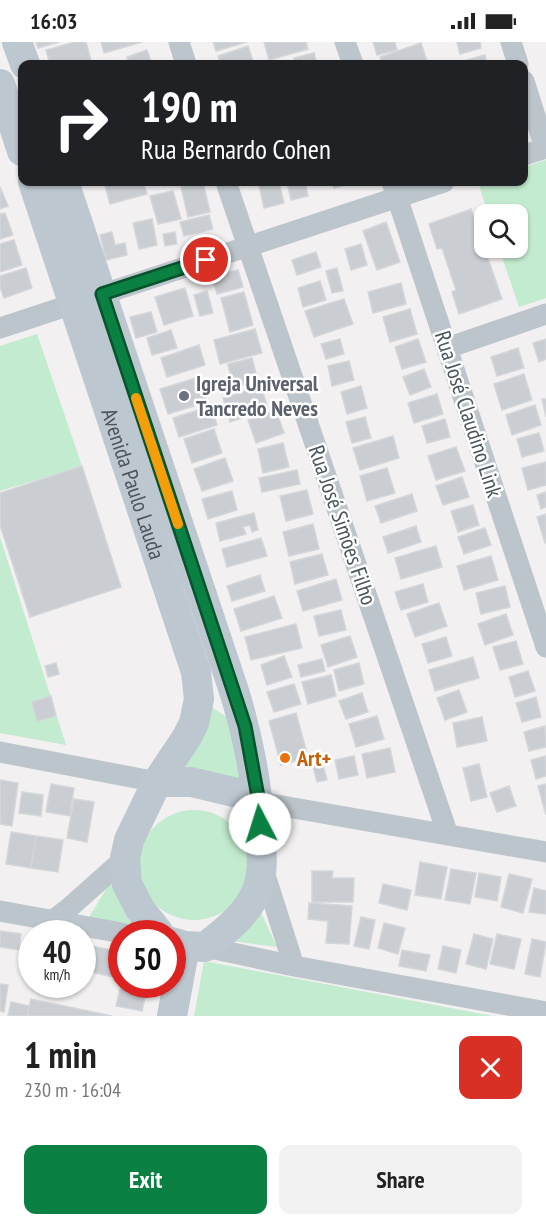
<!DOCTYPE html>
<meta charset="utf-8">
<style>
body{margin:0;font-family:"PT Sans Narrow",sans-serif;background:#f2f2f2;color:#222;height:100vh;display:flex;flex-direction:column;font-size:22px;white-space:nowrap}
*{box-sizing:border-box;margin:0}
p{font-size:20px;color:#767676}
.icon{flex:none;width:33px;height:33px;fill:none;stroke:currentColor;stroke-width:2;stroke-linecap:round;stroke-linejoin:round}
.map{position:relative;height:974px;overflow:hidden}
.sheet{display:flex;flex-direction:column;background:#fff;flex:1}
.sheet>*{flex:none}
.guide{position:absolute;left:18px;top:18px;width:510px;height:126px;border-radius:12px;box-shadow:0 2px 4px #0004;background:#202124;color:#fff;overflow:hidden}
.fabs{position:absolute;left:474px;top:162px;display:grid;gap:12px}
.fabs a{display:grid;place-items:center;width:54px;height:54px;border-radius:12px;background:#fff;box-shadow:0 2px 4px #0004;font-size:30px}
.speed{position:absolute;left:18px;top:878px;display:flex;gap:12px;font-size:30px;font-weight:700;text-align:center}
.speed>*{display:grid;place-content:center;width:78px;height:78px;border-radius:50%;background:#fff;box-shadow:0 2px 4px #0004;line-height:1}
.speed small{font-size:15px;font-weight:400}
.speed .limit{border:9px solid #d22;background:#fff;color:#111}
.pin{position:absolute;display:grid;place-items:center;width:51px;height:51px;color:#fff;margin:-26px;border:3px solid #fff;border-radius:50%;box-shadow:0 2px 6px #0007}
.me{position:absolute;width:66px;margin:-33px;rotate:355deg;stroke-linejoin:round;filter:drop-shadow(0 0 4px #0008)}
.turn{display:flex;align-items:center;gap:21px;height:126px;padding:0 24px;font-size:27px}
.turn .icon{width:78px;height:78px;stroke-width:2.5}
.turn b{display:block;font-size:42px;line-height:51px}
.round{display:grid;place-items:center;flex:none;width:63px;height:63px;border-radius:12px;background:#f2f2f2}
.overview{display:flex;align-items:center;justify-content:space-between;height:102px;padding:0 24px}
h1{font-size:36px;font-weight:800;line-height:45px}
.action{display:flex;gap:12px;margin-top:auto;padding:12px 24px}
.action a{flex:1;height:69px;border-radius:12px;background:#0b8043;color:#fff;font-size:24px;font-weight:800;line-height:69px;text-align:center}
.action a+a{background:#f2f2f2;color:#222}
.status{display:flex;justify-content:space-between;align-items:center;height:42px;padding:0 30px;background:#fff;direction:ltr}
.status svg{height:16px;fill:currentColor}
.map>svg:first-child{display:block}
.green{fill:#c3ebcf}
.building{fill:#cacdd1;stroke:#d4d6da;stroke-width:1.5}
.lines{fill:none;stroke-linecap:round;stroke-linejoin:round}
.street{stroke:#bcc5cb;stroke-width:21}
.secondary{stroke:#bdc7cf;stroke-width:30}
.route-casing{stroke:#07532c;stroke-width:15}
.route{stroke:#0b8043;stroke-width:10}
.slow{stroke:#f59e0b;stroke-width:10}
.worship-dot{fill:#6b7280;stroke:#fff;stroke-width:2}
.food-dot{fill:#e8710a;stroke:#fff;stroke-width:2}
.labels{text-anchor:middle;stroke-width:5;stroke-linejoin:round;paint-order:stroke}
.worship-label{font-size:22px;font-weight:bold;fill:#5b616d;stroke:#fff;text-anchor:start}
.street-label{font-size:22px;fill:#49545b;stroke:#fff}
.food-label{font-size:22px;font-weight:bold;fill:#c56008;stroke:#fff;text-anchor:start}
</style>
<div class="status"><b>16:03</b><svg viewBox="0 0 49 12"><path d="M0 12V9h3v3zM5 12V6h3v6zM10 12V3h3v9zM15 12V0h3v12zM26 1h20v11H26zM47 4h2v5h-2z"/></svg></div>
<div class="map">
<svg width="546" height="974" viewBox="0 0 546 974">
<rect width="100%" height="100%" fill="#f2f0f0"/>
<path class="green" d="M546 118V256L519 265 499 206H518V172H488L478 140H524V125Z
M37 292 82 424 0 449V304Z
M0 495 66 703 0 691Z
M210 664 228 676 242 742 180 730Z
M139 823a55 55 0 1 1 110 0a55 55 0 1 1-110 0Z
M116 831 137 886 88 877Z
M257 862 277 905 232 899Z
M204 919 493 974H194Z"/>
<path class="building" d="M36 0H59L38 6Z
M75 0H86L91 18 75 22H50L46 8Z
M101 0H142L104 11Z
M213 0H247L216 9Z
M264 0H306L308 7 269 18Z
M373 0H395L397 8 377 13Z
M457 0H480L481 6 460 12Z
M421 1 428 22H382L380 15Z
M248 4 254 22H221L218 14Z
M147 8 152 22H129L127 15Z
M314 11 317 22H295L294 16Z
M485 13 487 22H457L456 21Z
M104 140H143L147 152 110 162Z
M163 140H181L165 144Z
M203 140 210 170 188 175 181 145Z
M274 140H279L284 161 264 166 259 143Z
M287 140H305L308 154 291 158Z
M332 140H357L334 146Z
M0 145 8 164 0 167Z
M173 149 181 177 158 182 150 154Z
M471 167 502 257 459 272 452 250 456 248 442 206 437 207 429 182Z
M5 171 13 193 0 197V172Z
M209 173 213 187 184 194 180 180Z
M152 177 157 203 139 207 133 181Z
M386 180 400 220 377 228 363 189Z
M112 190 115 203 125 201 127 213 106 218 100 193Z
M175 190 177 202 165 204 163 192Z
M14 198 22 223 0 230V202Z
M361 202 367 223 351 228 345 207Z
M316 210 321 225 297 233 292 218Z
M26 226 32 246 4 256 0 245V234Z
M337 226 343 249 332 251 326 229Z
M238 228 243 245 217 252 212 235Z
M320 239 326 258 303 265 298 246Z
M401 241 406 262 373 271 368 250Z
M185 246 193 274 164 283 155 255Z
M207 249 213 271 200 274 194 253Z
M244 250 253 283 230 290 221 256Z
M344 257 353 282 314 295 305 269Z
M410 267 417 292 390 300 383 275Z
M151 270 157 290 136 296 130 275Z
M255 287 262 311 220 322 214 298Z
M171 288 177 306 152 313 147 296Z
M340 297 344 312 326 317 321 302Z
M418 297 426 320 402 327 395 305Z
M546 297V317L539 320 533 301Z
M199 303 205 323 167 335 161 316Z
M518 306 524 326 497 334 491 315Z
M252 316 258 339 233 345 228 322Z
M349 319 354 338 332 344 328 324Z
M424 327 431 345 410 353 403 335Z
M524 332 532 358 502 368 494 342Z
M199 335 207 360 168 372 160 347Z
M261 344 268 367 230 380 223 356Z
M361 344 367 366 347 372 341 350Z
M437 352 443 372 414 381 408 361Z
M542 357H546V375Z
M535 363 541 383 512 393 506 373Z
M211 364 217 383 179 395 173 376Z
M276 368 284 391 256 401 248 378Z
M365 375 371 396 352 401 346 380Z
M445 377 450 395 427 401 422 384Z
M214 387 222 411 192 421 184 397Z
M539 391 544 409 522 415 517 397Z
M393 394 399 416 360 428 353 406Z
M283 401 289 425 263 431 258 407Z
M456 405 465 429 436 438 428 414Z
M225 416 233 439 202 449 194 427Z
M546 420V443L528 448 522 426Z
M82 424 121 545 30 575 0 483V451Z
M387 426 395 451 367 459 360 434Z
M297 428 300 442 262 450 259 436Z
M462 435 469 455 443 463 436 444Z
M307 448 313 472 286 479 280 454Z
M232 449 237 468 208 477 202 457Z
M546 450V465L541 467 537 453Z
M412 452 417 469 381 481 375 464Z
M473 463 479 483 458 490 451 469Z
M254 471 258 488 252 490 250 483 243 485 246 492 220 499 216 481Z
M546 472V501H545L537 475Z
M313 482 319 507 289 514 283 490Z
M416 484 421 500 388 511 383 495Z
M485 486 491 503 464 512 458 495Z
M261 496 267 514 227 525 222 507Z
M436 504 442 525 401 537 395 516Z
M322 512 328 533 295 542 290 520Z
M491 514 498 538 464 548 457 524Z
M260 533 265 549 232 559 227 544Z
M336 537 342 558 303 569 297 549Z
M423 542 428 560 401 568 395 550Z
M505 544 510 565 481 572 476 551Z
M274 554 282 576 241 589 234 567Z
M439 561 447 584 415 595 407 572Z
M341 568 346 588 319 594 314 574Z
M506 572 513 593 485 603 478 582Z
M296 582 302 606 251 618 245 595Z
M350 594 357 615 328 625 321 603Z
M446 595 452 614 428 621 422 602Z
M516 599 523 622 500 628 493 605Z
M284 614 292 635 267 643 261 623Z
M473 615 479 636 435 649 429 628Z
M322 617 325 629 301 635 298 623Z
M56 621 59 632 48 635 45 624Z
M359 621 364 642 339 649 334 628Z
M528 629 535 649 515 655 509 635Z
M331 633 336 654 308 662 302 640Z
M294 642 301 662 274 670 267 650Z
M459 648 467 670 445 678 437 656Z
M362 651 368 670 346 677 339 659Z
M51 654 56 674 37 679 32 660Z
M536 655 541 675 522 680 516 661Z
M296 671 308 715 281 723 269 679Z
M377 674 384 697 356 705 349 682Z
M482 675 487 699 457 705 453 681Z
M545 684 546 705 529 709 524 690Z
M390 706 395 730 367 736 362 712Z
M320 712 327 738 317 740 310 714Z
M354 714 358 733 339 737 335 718Z
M546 714V734L536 737 531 718Z
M479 722 487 755 471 759 463 726Z
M0 738 18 741 12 784 0 782Z
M51 742 74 746 70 774 46 770Z
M546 742V773L538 744Z
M509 744 516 764 497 770 490 751Z
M22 750 43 753 41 774 19 771Z
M74 757 94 760 87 800 67 796Z
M11 790 36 794 31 826 6 822Z
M36 794 63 798 58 830 31 826Z
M420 820 447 825 441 857 415 853Z
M451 827 476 831 470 862 445 858Z
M312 829H333L332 836H354L353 860H312Z
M479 831 501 835 497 859 475 855Z
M509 832 532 837 523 871 501 865Z
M383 842 411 848 407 868 379 861Z
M534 846 546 849V872L529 870Z
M309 861 352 864 349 902 326 901 328 879 308 877Z
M361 875 375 878 369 907 354 904Z
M384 881 405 886 398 912 378 906Z
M0 889 21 892 19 908 0 905Z
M474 892 493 897 486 927 466 922Z
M497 892 521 897 514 927 490 922Z
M532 897 546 900 540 935 525 932Z
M82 902 122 910V937L82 928Z
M443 904 461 908 456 931 438 927Z
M402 908 430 913 426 929 399 924Z
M122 939V942H148L142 969 116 964Z
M0 942 8 943 4 970 0 969Z
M31 957 112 974H27Z
M11 960 29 964 27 974H8Z"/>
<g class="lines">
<path class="street" d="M179 0 186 22
M345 0 353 22
M511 0 518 22
M524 39 545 106
M524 113 546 106
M226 140 448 793
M392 140 546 605
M0 286 444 140
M447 306 546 272
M0 710 157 740
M259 760 546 810
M263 827 294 924
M0 869 122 891
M52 879 69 866 125 816
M205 905 294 924 546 970"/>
<g class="secondary">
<path d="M17 0 25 22"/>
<path d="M0 42 22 109"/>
<path id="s1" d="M33 140 196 630 199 657 194 681 187 695 157 740 129 798 125 816 127 842 140 867 159 891"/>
<path d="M64 140 233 646C249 696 258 746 261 799 262 815 263 833 257 848 248 872 224 890 205 905L185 904 172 900"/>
<path d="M157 740H191L242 752 259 760"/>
<path d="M172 974 185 904"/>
</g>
</g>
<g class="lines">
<defs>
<path id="route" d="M206 218 102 252 245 684 259 760 260 782"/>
</defs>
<use href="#route" class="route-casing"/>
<use href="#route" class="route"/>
<path class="slow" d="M136 356 178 482"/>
</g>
<circle class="worship-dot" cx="184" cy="354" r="6"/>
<circle class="food-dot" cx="285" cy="716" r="6"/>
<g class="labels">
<g class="worship-label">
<text x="196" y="349">Igreja Universal<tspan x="196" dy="25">Tancredo Neves</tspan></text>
</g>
<g class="street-label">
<text transform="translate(469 372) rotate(72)" y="8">Rua José Claudino Link</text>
<text dy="8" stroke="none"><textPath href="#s1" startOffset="318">Avenida Paulo Lauda</textPath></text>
<text transform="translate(343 483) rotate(71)" y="8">Rua José Simões Filho</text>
</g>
<g class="food-label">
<text x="297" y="724">Art+</text>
</g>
</g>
</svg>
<div class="fabs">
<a><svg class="icon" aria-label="search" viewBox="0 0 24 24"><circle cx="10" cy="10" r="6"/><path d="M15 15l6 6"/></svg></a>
</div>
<div class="speed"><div>40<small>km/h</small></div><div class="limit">50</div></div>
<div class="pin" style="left:206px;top:218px;background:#d93025"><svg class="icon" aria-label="arrive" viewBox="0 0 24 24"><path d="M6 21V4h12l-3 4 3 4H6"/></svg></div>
<svg class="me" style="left:260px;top:782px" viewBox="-20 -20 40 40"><circle r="19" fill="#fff"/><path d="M0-13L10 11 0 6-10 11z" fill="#0b8043"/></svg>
<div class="guide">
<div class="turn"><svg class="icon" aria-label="right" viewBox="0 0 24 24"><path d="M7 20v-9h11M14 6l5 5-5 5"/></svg><div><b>190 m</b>Rua Bernardo Cohen</div></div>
</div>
</div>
<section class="sheet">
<div class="overview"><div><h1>1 min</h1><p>230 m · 16:04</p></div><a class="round" style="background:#d93025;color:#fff"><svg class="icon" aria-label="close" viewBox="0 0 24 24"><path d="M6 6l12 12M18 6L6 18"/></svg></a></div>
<div class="action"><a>Exit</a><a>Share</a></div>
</section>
